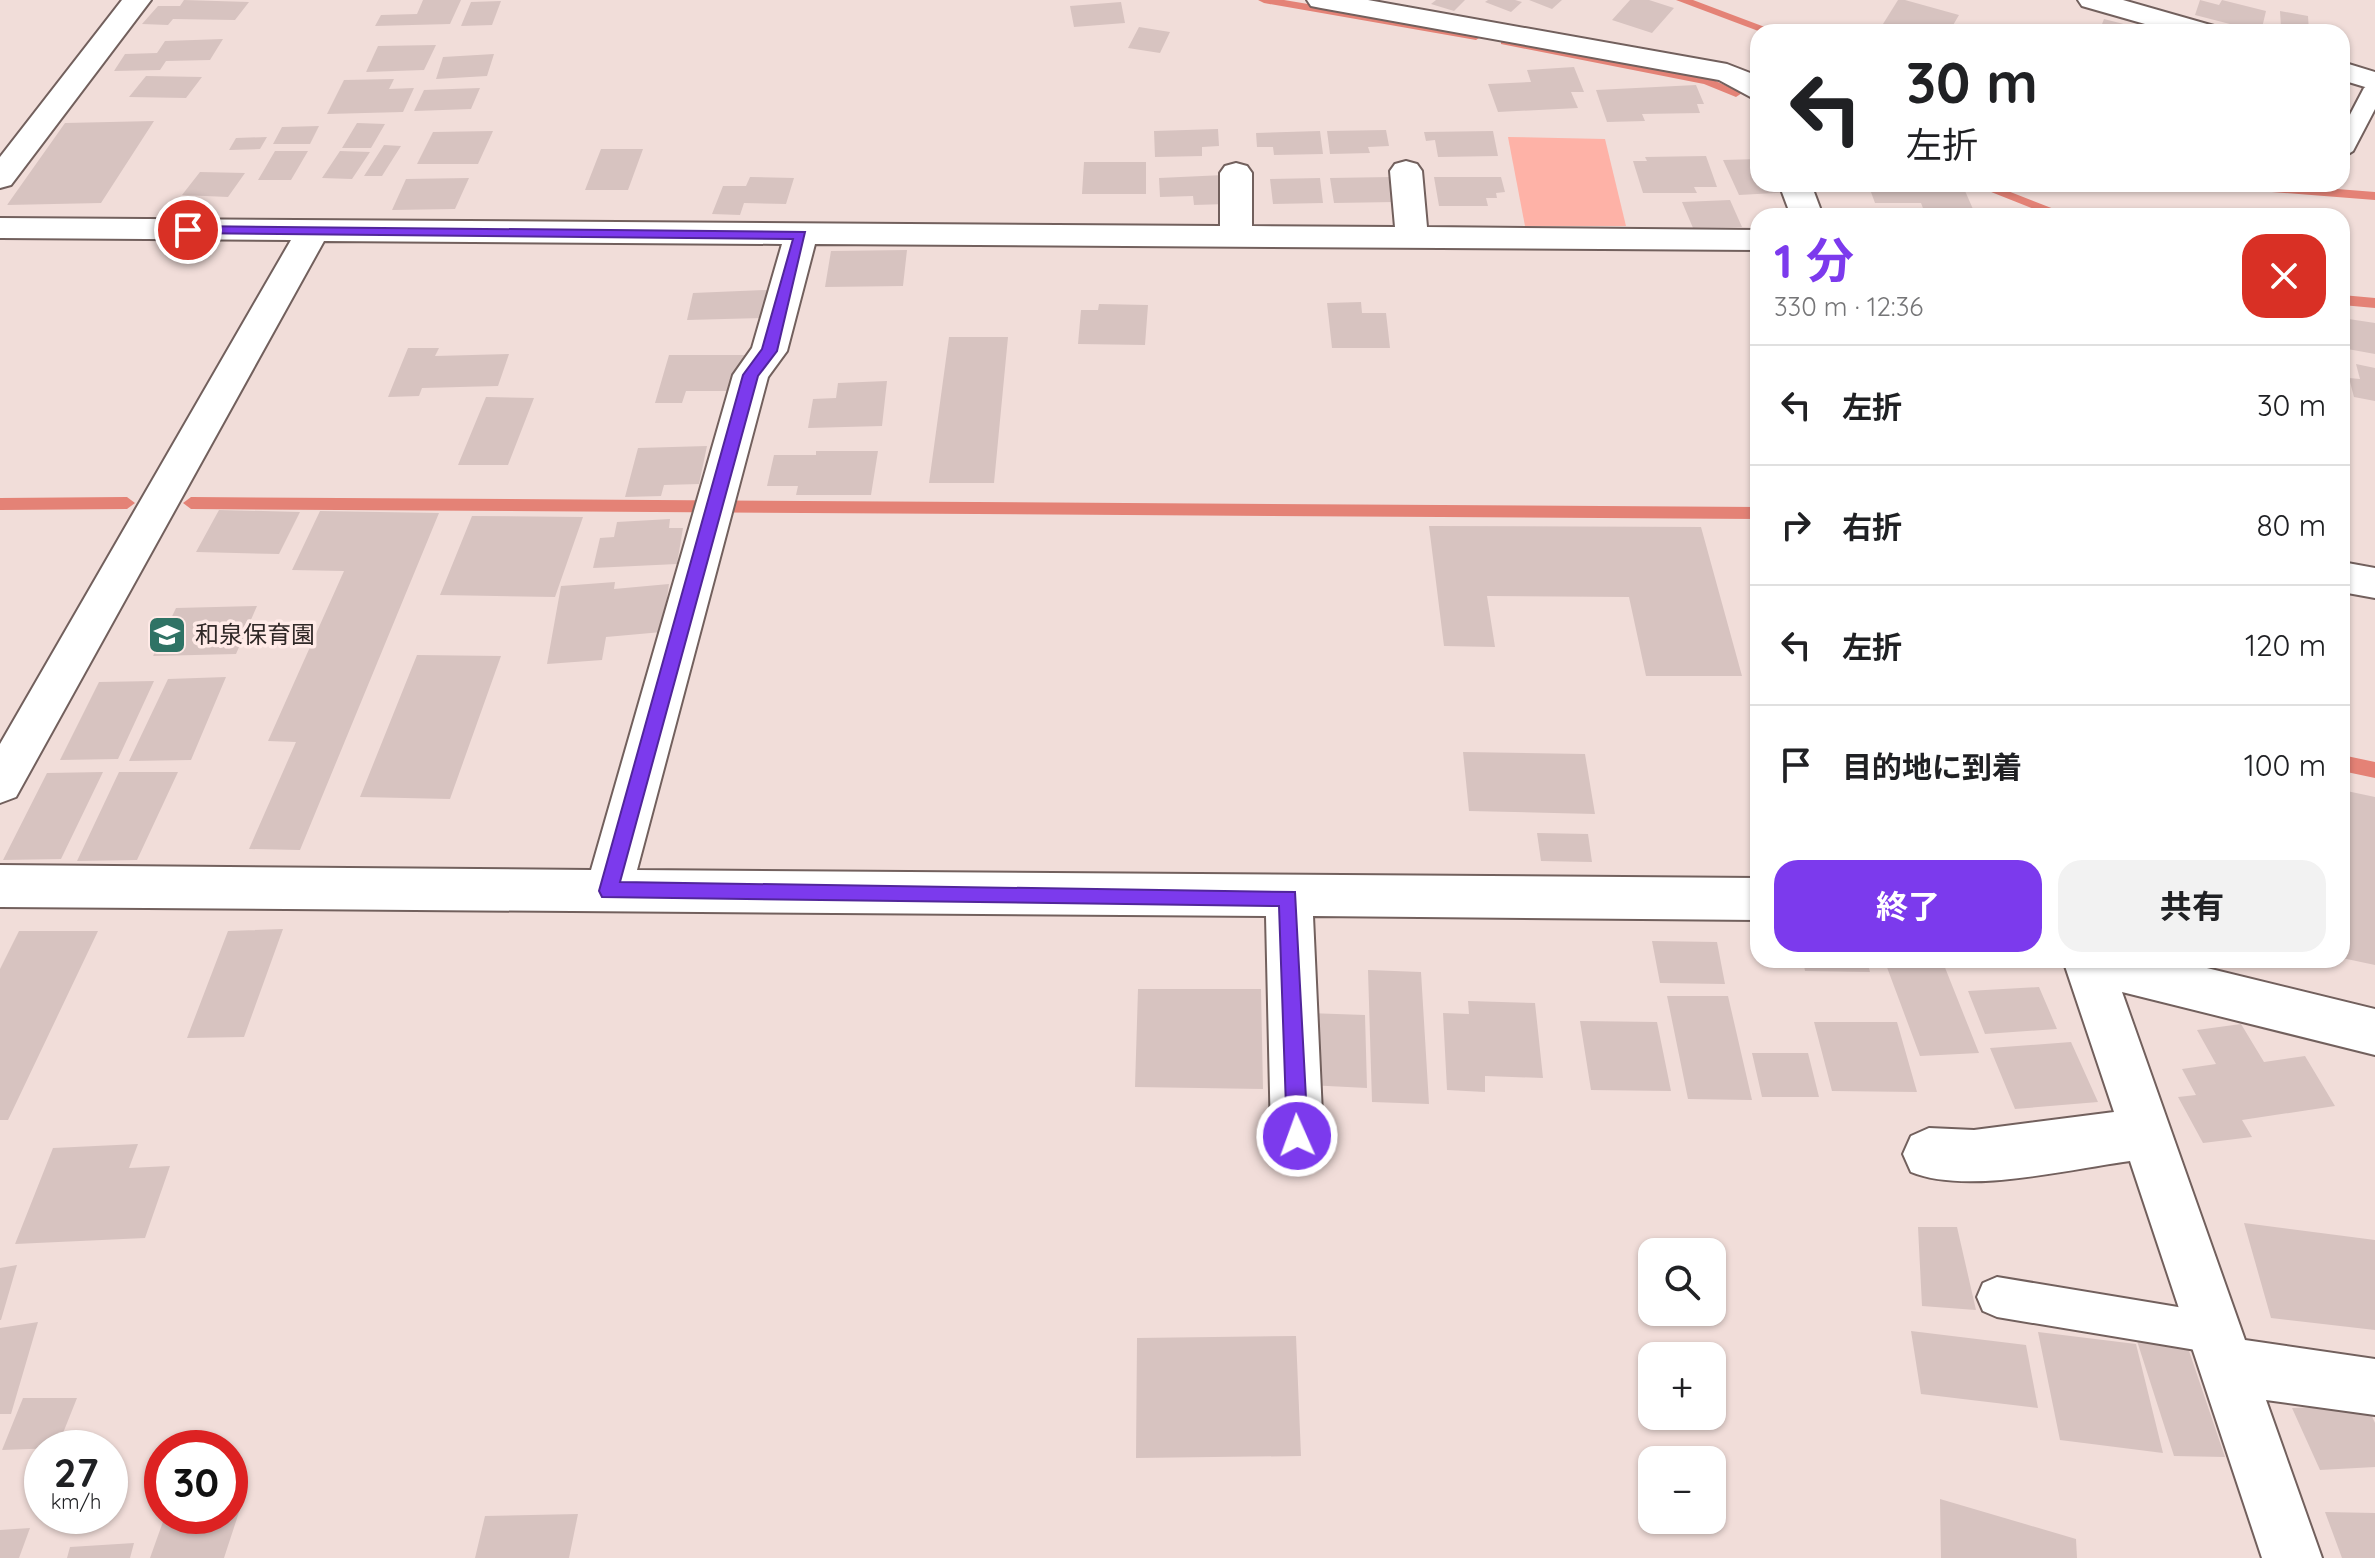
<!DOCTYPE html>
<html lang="ja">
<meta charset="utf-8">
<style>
body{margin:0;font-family:Quicksand,"Noto Sans JP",sans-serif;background:#f2f2f2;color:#202124;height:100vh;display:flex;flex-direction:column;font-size:30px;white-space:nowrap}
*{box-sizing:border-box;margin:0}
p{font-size:26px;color:#757577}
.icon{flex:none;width:44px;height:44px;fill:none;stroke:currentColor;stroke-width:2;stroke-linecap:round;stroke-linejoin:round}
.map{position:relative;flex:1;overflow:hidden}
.details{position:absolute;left:1750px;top:208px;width:600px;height:760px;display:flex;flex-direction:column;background:#fff;border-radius:24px;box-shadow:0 2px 6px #0004}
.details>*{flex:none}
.top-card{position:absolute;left:1750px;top:24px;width:600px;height:168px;border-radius:24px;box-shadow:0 2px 6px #0004;background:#fff;color:#202124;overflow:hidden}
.tools{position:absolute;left:1638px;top:1238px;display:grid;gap:16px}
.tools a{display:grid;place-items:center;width:88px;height:88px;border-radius:16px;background:#fff;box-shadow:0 2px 6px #0004;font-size:40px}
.speed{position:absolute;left:24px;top:1430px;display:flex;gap:16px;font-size:40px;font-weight:700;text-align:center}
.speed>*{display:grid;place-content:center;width:104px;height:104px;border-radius:50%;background:#fff;box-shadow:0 2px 6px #0004;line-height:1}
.speed small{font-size:20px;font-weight:400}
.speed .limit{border:12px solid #d22;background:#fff;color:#111}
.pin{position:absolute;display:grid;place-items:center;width:68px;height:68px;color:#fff;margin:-34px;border:4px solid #fff;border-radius:50%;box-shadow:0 2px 8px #0007}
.me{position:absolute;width:88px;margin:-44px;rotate:358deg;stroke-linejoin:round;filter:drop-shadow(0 0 6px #0008)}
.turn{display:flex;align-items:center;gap:28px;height:168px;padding:0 24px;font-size:36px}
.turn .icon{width:104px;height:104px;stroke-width:2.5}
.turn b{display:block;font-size:56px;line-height:68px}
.round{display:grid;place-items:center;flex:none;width:84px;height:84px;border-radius:24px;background:#f2f2f2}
.overview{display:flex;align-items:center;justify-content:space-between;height:136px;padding:0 24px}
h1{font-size:48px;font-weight:700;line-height:60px;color:#7c3aed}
.action{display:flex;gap:16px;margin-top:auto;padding:16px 24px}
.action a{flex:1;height:92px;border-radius:24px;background:#7c3aed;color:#fff;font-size:32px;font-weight:700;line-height:92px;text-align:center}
.action a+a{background:#f2f2f2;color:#202124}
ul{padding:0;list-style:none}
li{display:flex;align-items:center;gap:24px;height:120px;padding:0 24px;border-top:2px solid #e0e0e0}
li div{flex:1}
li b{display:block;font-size:30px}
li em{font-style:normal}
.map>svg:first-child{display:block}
.green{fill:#feb2a7}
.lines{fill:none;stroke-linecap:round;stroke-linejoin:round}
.stream{fill:#e48276;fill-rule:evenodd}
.building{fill:#d7c3c0}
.lane-casing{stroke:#72605d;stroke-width:4}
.street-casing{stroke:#72605d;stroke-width:4}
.lane{fill:#fff;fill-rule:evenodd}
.street{fill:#fff;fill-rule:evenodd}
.route{fill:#7c3aed;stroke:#51269a;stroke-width:2}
.labels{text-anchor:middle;stroke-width:7;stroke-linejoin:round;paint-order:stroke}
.poi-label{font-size:24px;fill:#2f2726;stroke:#ffeae7;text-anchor:start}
</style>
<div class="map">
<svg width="2375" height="1558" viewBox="0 0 2375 1558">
<rect width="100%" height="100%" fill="#f1ddd9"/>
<path class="green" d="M1508 137 1605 139 1626 226H1525Z"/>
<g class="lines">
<path class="stream" d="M1258 0H1284L1476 32 1482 36 1476 40 1264 3Z
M1676 0H1693L1778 32H1761Z
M1505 37 1707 77 1742 93 1736 97 1704 84 1501 44V38Z
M1971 184H1990L2072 216H2052Z
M2213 184H2272L2375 192V200L2220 188Z
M2342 295 2375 298V308L2342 305Z
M127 497 135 503 127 509 0 510V498Z
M191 497 1758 507V519L191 509 183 503Z
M2342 755 2375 762V778L2342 771Z"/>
</g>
<path class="building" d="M184 0 249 2 235 20 173 19 168 25 142 24 158 6H180Z
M423 0H461L450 24 375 26 381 15 417 14Z
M1436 0H1465L1454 11 1431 4Z
M1488 0H1515L1522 2 1511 12 1485 2Z
M1529 0H1562L1552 9Z
M1630 0H1649L1674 8 1652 33 1612 20Z
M1898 0H1905L1959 15 1949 32H1878Z
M2200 0 2219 5 2222 0 2266 11 2261 32 2195 15Z
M501 1 492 25 461 26 471 2Z
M1121 2 1125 23 1074 27 1070 6Z
M2280 11 2308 16 2309 32 2281 27Z
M2104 19 2151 31V32H2099Z
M1139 27 1170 32 1160 53 1128 48Z
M223 39 210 60 166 61 160 70 114 71 125 54 157 53 165 41Z
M436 45 424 70 366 72 378 46Z
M494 54 487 76 436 79 443 57Z
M1574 67 1584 92H1571L1578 108 1498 112 1488 84 1531 82 1527 70Z
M146 76 202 77 186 98 129 97Z
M394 79 389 89 414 88 403 112 327 114 344 80Z
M1696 85 1704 104H1697L1700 113 1642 114 1645 121 1607 122 1596 90Z
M480 88 471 109 414 111 424 90Z
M154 121 101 203 7 205 65 123Z
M357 123 385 124 371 148H342Z
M319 126 310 144H273L282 127Z
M1218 129 1219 146 1202 147V156L1155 157 1154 131Z
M1386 130 1389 146 1368 147 1370 153 1330 154 1327 131Z
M493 131 478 164H417L433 132Z
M1320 131 1323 154 1274 155 1273 147H1257L1256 133Z
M1493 131 1498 156 1438 157 1435 140 1426 141 1424 132Z
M267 137 260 149 229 150 236 138Z
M384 145 401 146 382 176H364Z
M601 149H643L628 190H585Z
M275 151H308L291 180H258Z
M340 151 370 152 352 179 322 178Z
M1706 156 1717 187H1694L1697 193H1643L1633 161H1647L1645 157Z
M1758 159V184H1788L1792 192 1739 195 1723 160Z
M1084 162H1146V194H1082Z
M200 172 245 173 228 197 182 195Z
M1224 175 1227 204 1194 205 1193 196 1160 197 1159 178Z
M750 177 794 178 786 204 744 203 740 215 712 214 723 186H746Z
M1391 177 1395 202 1334 203 1330 178Z
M1434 177H1501L1505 192 1496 193 1497 198H1486L1488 206H1439Z
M469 178 455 209 392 210 406 179Z
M1320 178 1323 203 1273 204 1270 179Z
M1868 184H1962L1976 216H1926L1921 203H1875Z
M1730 200 1742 227 1693 228 1682 202Z
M907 250 903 286 825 287 831 251Z
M767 290 762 318 687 320 693 293Z
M1361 302 1362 313H1386L1390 348H1332L1327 303Z
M1099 304 1148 305 1145 345 1078 344 1081 310H1098Z
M2342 318 2375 323V354L2342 348Z
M949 337H1008L994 483H929Z
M408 348H439L435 356 509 354 498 386 422 388 419 396 388 397Z
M669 355H748L738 391H686L682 403H655Z
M2356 364 2375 368V401L2354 397 2349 378 2360 379Z
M887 381 882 426 808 428 813 399 836 398 838 383Z
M486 397 534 398 508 465H458Z
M707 446 699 484 664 485 661 496 625 497 638 448Z
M816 451H878L871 495H796L798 486H767L774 455H816Z
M219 510 300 512 279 554 196 552Z
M320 511 439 513 300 850 249 849 296 742 268 741 344 571 292 570Z
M472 516 583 517 555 597 440 595Z
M670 519 669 528H683L677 564 593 568 600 538 614 537 617 522Z
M1429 526 1701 527 1742 676H1646L1629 597 1487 596 1495 647 1444 646Z
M615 582 614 589 669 584 662 632 606 637 602 660 547 664 561 586Z
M257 606 236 654 153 656 176 608Z
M417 655 501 656 450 799 360 797Z
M226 677 191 760 129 761 168 679Z
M154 681 118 759 60 760 99 682Z
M1463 752 1585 754 1595 814 1469 811Z
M103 772 61 859 3 860 47 773Z
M119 772H178L137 860 77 861Z
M2342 790 2375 797V965L2342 958Z
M1537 833 1588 834 1592 862 1541 861Z
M283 929 244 1037 187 1038 228 931Z
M19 931H98L8 1120H0V969Z
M1652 941 1717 942 1725 984 1660 983Z
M1803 960H1867L1870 972 1805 971Z
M1922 960H1942L1979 1053 1920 1056 1885 962Z
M1368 970 1421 972 1429 1104 1372 1102Z
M2039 987 2057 1029 1985 1034 1968 991Z
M1138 989H1261L1263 1089 1135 1087Z
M1667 996H1728L1752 1100 1688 1099Z
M1468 1001 1535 1003 1543 1078 1485 1076V1092L1447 1090 1443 1013 1469 1014Z
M1308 1013 1365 1015 1367 1088 1308 1085Z
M1580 1021 1657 1022 1671 1091 1591 1090Z
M1814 1022H1897L1917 1092 1832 1091Z
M2241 1024 2264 1062 2305 1056 2335 1106 2242 1120 2252 1137 2203 1143 2178 1097 2196 1095 2182 1069 2216 1064 2197 1030Z
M2071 1042 2098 1102 2015 1109 1990 1048Z
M1752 1053H1808L1819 1097H1762Z
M138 1144 129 1168 170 1166 145 1238 15 1244 53 1148Z
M2244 1223 2375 1240V1330L2271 1318Z
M1918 1227H1957L1976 1310 1922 1306Z
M17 1265 1 1320H0V1268Z
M38 1322 11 1414H0V1328Z
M1911 1331 2026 1345 2038 1408 1921 1394Z
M2038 1332 2136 1344 2163 1453 2060 1440Z
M1296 1336 1301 1456 1136 1458 1137 1338Z
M2137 1341 2186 1342 2225 1457 2174 1456Z
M23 1398H77L57 1448 2 1450Z
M2367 1405 2375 1423V1467L2320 1470 2292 1408Z
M1940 1499 2076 1539 2077 1558H1941Z
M230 1506H241L224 1558H150L165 1516H230Z
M2325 1512 2375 1513V1558H2342Z
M578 1514 569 1558H475L485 1516Z
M30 1528 19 1558H0V1530Z
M134 1543 130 1558H67L70 1547Z"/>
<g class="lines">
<defs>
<path id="lane" d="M2375 81V109L2353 151 2342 158V130L2364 88Z
M1997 1277 2214 1313 2228 1319 2234 1333 2228 1347 2214 1353 1997 1317 1983 1311 1977 1297 1983 1283Z"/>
<path id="street" d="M122 0H151L11 185 0 188V157Z
M1307 0H1368L1727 64 1758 76V101L1719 80 1321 8 1311 6Z
M2078 0H2123L2214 26 2218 32H2173L2082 6Z
M2342 62 2375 72V90L2342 80Z
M1406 161 1417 164 1422 171 1427 227 1758 230V250L815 244 787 351 768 377 637 870 1758 878V920L1313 916 1323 1136 1315 1154 1297 1161 1279 1154 1271 1136 1266 916 0 907V865L591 870 733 375 752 348 782 244 324 241 16 797 0 803V744L291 240 0 238V218L1220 226V173L1225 166 1236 163 1247 166 1252 173V226L1395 227 1390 171 1395 164Z
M1779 184H1811L1823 216H1791Z
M2342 562 2375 568V598L2342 592Z
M2063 960H2174L2375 1009V1055L2122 992 2245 1340 2375 1359V1415L2266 1400 2322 1558H2262L2130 1161C2070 1169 1966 1195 1911 1172L1903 1154 1911 1136 1929 1128 1974 1130 2114 1112Z"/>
</defs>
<use href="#lane" class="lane-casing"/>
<use href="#street" class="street-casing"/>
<use href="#lane" class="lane"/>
<use href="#street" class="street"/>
</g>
<path class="route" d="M188 226 805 232 777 351 758 376 620 882 1295 892 1308 1136 1305 1144 1297 1147 1290 1144 1287 1136 1279 906 602 897 599 891 743 375 762 349 793 239 183 233 181 230Z"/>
<defs>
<symbol id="school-square" viewBox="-11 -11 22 22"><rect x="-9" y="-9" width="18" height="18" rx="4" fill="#2f7365" stroke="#ffeae7"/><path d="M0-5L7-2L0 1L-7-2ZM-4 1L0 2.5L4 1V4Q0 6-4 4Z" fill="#fff"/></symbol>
</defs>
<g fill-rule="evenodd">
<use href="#school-square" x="145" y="613" width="44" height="44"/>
</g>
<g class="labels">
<g class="poi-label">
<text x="195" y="643">和泉保育園</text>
</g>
</g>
</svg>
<div class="tools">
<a><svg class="icon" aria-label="search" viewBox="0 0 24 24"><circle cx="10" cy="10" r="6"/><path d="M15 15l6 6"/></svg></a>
<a>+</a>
<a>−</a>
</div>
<div class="speed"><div>27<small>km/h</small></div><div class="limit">30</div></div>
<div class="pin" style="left:188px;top:230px;background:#d93025"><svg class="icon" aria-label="arrive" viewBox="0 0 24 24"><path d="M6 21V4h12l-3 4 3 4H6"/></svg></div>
<svg class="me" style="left:1297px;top:1136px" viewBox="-20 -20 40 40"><circle r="17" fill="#7c3aed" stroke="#fff" stroke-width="3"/><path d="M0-11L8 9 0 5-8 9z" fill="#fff"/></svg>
<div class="top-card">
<div class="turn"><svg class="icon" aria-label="left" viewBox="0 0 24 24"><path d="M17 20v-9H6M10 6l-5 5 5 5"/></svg><div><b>30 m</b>左折</div></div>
</div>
<section class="details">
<div class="overview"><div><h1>1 分</h1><p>330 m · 12:36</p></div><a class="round" style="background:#d93025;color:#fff"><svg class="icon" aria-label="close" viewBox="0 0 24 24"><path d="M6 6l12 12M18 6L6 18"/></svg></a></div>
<ul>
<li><svg class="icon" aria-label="left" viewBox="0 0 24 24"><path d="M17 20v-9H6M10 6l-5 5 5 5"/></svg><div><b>左折</b></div><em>30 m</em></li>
<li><svg class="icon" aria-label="right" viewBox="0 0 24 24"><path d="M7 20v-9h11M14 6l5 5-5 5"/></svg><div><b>右折</b></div><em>80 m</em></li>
<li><svg class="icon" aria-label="left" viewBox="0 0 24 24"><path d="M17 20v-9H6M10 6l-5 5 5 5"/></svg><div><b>左折</b></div><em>120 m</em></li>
<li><svg class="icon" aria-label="arrive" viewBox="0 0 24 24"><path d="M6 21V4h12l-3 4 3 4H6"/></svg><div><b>目的地に到着</b></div><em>100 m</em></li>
</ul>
<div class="action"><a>終了</a><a>共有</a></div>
</section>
</div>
